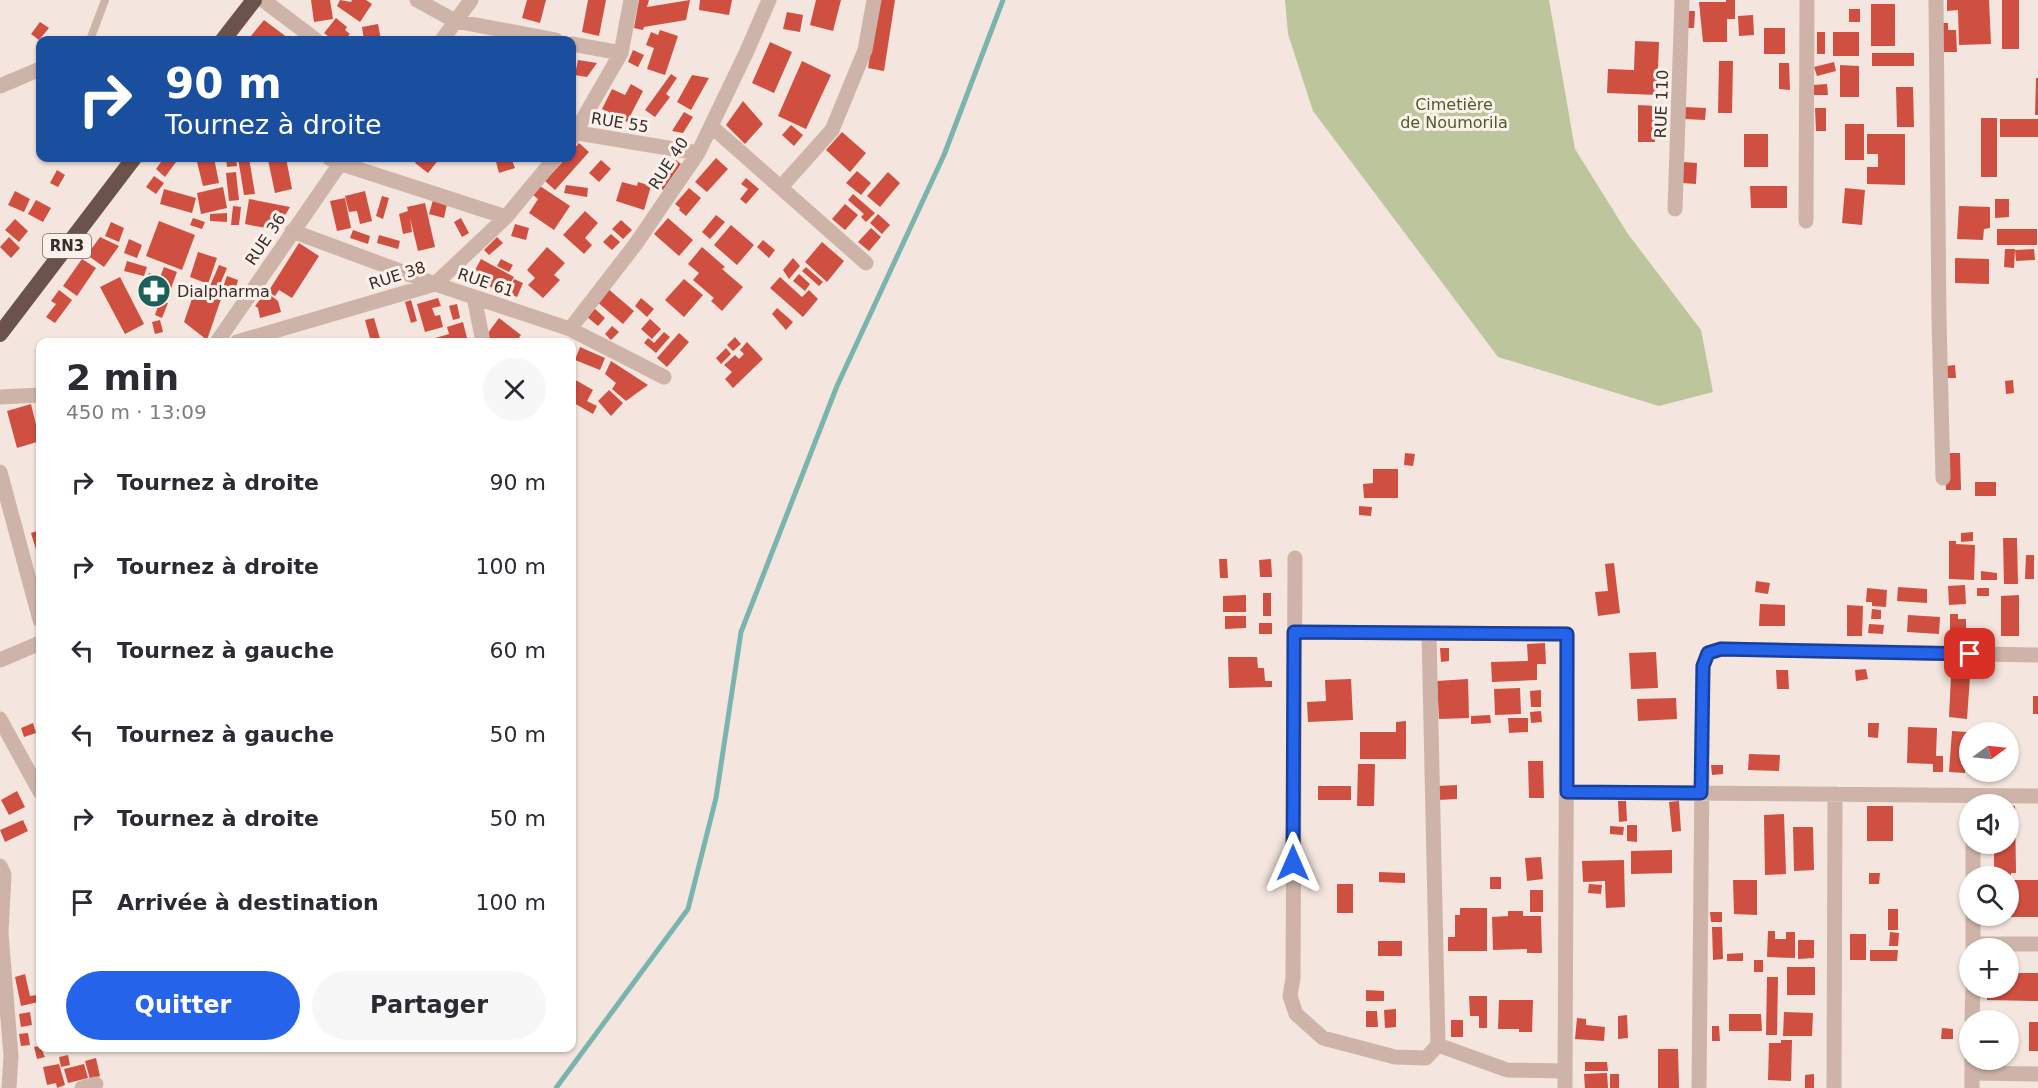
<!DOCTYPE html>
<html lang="fr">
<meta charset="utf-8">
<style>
body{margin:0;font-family:"DejaVu Sans",sans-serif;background:#f7f7f7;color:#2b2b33;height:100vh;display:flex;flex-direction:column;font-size:22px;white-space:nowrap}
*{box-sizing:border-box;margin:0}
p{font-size:20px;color:#7c7c81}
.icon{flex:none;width:33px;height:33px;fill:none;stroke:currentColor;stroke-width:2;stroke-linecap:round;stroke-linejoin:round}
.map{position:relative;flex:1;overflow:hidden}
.details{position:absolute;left:36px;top:338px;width:540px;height:714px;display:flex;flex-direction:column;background:#fff;border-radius:12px;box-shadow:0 2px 4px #0004}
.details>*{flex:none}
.top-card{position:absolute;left:36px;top:36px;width:540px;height:126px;border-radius:12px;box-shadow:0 2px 4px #0004;background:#1a4fa0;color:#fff;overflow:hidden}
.needle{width:39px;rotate:75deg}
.controls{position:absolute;left:1959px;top:722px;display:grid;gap:12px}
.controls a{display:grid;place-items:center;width:60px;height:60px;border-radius:50%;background:#fff;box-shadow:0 2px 4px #0004;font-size:30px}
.pin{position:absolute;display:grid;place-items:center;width:51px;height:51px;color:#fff;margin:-26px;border-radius:12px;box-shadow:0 3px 9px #0006}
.me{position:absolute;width:66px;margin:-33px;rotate:0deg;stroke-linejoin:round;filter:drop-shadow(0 0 4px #0008)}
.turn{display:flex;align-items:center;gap:21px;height:126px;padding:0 30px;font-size:27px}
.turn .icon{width:78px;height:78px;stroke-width:2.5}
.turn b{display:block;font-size:42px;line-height:51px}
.round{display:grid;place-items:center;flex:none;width:63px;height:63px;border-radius:32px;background:#f7f7f7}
.head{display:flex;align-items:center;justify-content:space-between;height:102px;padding:0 30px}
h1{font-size:36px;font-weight:800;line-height:45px}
.button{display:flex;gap:12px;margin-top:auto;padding:12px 30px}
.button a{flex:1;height:69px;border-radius:36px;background:#2563eb;color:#fff;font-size:24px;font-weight:800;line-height:69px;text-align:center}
.button a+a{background:#f7f7f7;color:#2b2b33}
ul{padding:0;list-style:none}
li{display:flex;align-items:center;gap:18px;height:84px;padding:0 30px}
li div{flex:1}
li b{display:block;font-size:22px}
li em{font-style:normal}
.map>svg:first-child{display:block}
.green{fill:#bdc59c}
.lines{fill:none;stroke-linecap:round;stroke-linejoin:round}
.stream{stroke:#7ab4ae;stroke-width:5}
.building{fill:#cf4f41}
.service{stroke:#ceb4a8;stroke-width:8}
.minor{stroke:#ceb4a8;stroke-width:15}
.trunk{stroke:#6c524c;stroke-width:16}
.route-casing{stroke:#184099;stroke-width:15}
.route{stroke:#2563eb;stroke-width:10}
.labels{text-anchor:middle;stroke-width:6;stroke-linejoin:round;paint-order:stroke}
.shield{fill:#fbf1eb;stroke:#746763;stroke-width:1.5}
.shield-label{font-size:15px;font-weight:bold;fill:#3a2c29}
.park-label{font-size:16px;fill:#505b2a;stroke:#fbf1eb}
.street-label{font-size:16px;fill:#3a2c29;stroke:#fbf1eb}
.poi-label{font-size:16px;fill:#3a2c29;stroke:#fbf1eb;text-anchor:start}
</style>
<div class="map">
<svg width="2038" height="1088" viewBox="0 0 2038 1088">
<rect width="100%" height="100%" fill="#f4e6de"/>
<path class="green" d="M1285 0H1549L1575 149 1628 234 1701 330 1713 392 1659 406 1498 357 1313 111 1288 34Z"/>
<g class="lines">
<path class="stream" d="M556 1088 688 909 716 798 741 632 837 386 944 155 1003 0"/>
</g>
<path class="building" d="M311 0H330L333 19 314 22Z
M340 0 351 2 352 0H366L372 4 360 22 337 6Z
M527 0H546L540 23 522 18Z
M588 0H606L599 36 582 32Z
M639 0H649L647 7 690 0 686 20 644 27 643 30 634 28Z
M700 0H732L729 15 699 10Z
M816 0H841L833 31 810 25Z
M879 0H895L884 71 868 68Z
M1726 0H1735V19H1727V42H1703L1699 2H1726Z
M1947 0H1989L1991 44 1959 45 1958 10 1947 11Z
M2002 0H2019V49H2002Z
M1871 4H1895V46H1871Z
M1849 9H1860V22H1849Z
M1685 11H1695L1694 28H1685Z
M787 12 803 15 800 32 783 29Z
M1753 15 1754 35 1739 36 1738 16Z
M336 18 347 27 345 30 350 34 344 40H333L324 33Z
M264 20 288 38 286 40H257L251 36Z
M40 22 49 28 39 40 31 34Z
M1936 23H1948V30H1956L1957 52H1936Z
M378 24 381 40H364L362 27Z
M1764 28H1785V54H1764Z
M660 30 678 36 665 75 647 69 654 48 646 45 651 32 658 35Z
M1817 32H1825V54H1817Z
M1833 32H1859V56H1833Z
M1635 41 1659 42 1657 95 1607 93 1608 69 1634 70Z
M770 42 792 52 774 93 752 83Z
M633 50 644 55 638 67 628 62Z
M1872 53H1914V66H1872Z
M578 60 597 63 587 77 575 75Z
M802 61 831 75 806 129 778 116Z
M1719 61H1733L1732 113H1718Z
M1834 62 1836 71 1817 76 1814 67Z
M1779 63H1789L1790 90 1779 89Z
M1840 65 1859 66V97H1840Z
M671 74 677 78 666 94 670 97 655 117 645 110Z
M692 75 709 78 691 110 677 102Z
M2036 78H2038V115H2035Z
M631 84 643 91 627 122 602 109 612 89 625 95Z
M1827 84 1828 95H1814V85Z
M1896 87H1913L1914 127H1897Z
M743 101 763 124 745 144 726 125Z
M1638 105 1656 106 1655 142H1638Z
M1685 107 1706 108 1705 120 1684 119Z
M1815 108H1826V131H1816Z
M684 112 693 117 683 133 672 131Z
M1981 118H1997V177H1981Z
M2000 119H2038V137H2000Z
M1845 124H1864V160H1845Z
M791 125 803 135 794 146 782 135Z
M842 132 866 153 850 172 826 150Z
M1744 134H1768V167H1744Z
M1867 134H1905V185L1867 184V167H1878V154H1867Z
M579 143 589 152 555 190 545 181 566 158H572V151Z
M164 158H179L165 177 156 169Z
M196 158H214L219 183 203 186Z
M226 158H236L237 166 227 167Z
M238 158H249L255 194 244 195Z
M279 158H286L292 189 275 193 268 160Z
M419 158H440L428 173 415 163Z
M495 158H511L515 168 499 173Z
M716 158 728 169 707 192 695 182Z
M601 160 611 169 599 182 589 173Z
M676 160 681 164 663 190 658 185Z
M1683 162 1697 163 1696 184 1682 183Z
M57 170 65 175 58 187 50 183Z
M857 171 871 183 861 195 846 183Z
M236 172 239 200 229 201 226 173Z
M888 172 900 183 880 207 867 196Z
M154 176 164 183 156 194 146 187Z
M746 178 759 189 746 204 740 199 748 189 741 184Z
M622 182 637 186 638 182 651 186 644 210 616 201Z
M566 185 588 188 587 197 564 193Z
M540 186 570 206 554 230 529 213 538 199 533 195Z
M1750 186H1787V208H1751Z
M223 187 227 208 201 214 197 193Z
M689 188 701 198 686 216 679 210 680 208 675 204Z
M1845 188 1865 190 1862 225 1842 223Z
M164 189 196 198 192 213 160 204Z
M15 191 30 199 24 212 8 205Z
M365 191 372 221 360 224 357 211 349 212 345 196Z
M853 194 875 213 866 222 861 217 864 214 848 200Z
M382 196 389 198 383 219 376 216Z
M345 198 351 228 337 231 330 201Z
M249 199 290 207 276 230 245 224Z
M1995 199H2009V217L1995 218Z
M36 200 51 208 43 222 28 214Z
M433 200 447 204 444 218 429 214Z
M425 203 435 247 418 251 410 218 412 232 403 234 399 214 408 211 407 207Z
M845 204 858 215 845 230 832 219Z
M233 206 241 207 239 225H231Z
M1959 206 1990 207V228L1984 229 1983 240 1957 239Z
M585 211 598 223 585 238 592 245 584 254 563 235Z
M227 213V222L210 221V214Z
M878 214 890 225 882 234 870 223Z
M716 215 725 222 710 239 702 232Z
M193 218 205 222 202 229 190 225Z
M461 218 469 233 462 237 454 222Z
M668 218 693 240 679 256 654 234Z
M15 219 28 231 19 242 5 230Z
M621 220 632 230 623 239 612 229Z
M159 221 195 235 182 270 146 256Z
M111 222 124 228 119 242 105 236Z
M515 224 529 228 526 240 511 236Z
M731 225 754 245 737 265 714 245Z
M871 228 881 237 869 251 858 242Z
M1997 229H2037V245H1997Z
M353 230 370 236 368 244 350 238Z
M611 234 620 242 612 250 603 242Z
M379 235 400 241 398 249 377 243Z
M9 237 20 248 11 258 0 247Z
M100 237 119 246 104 267 87 255Z
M497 237 503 243 489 255 484 250Z
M129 239 142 245 137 258 124 253Z
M763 240 775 250 769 258 757 247Z
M822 242 844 261 827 282 805 262Z
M299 243 319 256 292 298 279 290 275 296 268 292Z
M547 247 565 263 554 275 560 280 543 298 528 285 535 278 527 270Z
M702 247 725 267 722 269 743 287 722 311 711 301 714 298 693 280 699 273 688 264Z
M2005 249H2015L2014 268 2004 267Z
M2034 249 2035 260 2016 261 2015 250Z
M198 252 217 258 208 284 190 277Z
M793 258 800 266 789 279 783 270Z
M1955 258 1989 259V284L1955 283Z
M82 259 96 268 77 296 63 286Z
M481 259 514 277 507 289 504 287 501 293 472 276Z
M501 259 513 265 509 272 497 266Z
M127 261 147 267 144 276 124 271Z
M219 265 227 268 218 289 210 286Z
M164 267 177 272 167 299 154 293Z
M806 267 823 282 819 286 802 271Z
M149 273 157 276 153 289 144 286Z
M799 274 810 284 805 291 793 281Z
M227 276 238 280 234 294 222 290Z
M120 277 144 324 125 334 100 287Z
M780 277 802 297 809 290 818 299 803 317 770 288Z
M514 279 523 283 517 297 508 293Z
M684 279 703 295 684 317 665 300Z
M606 287 634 311 623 324 595 300Z
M59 290 72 300 55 323 46 317 56 304 51 301Z
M195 290 221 299 207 340 184 322Z
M266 292 278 301 281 312 260 318 258 308 255 306Z
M438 298 441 306 432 308 435 316 440 315 443 327 425 332 417 304Z
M641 298 654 309 647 317 635 306Z
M160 300 168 303 162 318 155 315Z
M411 300 417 321 411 323 405 302Z
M457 304 460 318 453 320 449 306Z
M593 307 605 318 598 326 586 316Z
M777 308 793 322 786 330 772 314Z
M374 318 381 342H371L365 320Z
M499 318 521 335 516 342H490L488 333Z
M650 319 661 329 652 339 641 329Z
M160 320 163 332 155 334 152 322Z
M463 322 468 342H436L435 338 449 334 447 327Z
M612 326 619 332 611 340 605 334Z
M664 332 670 337 656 353 644 343 648 338 654 343Z
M679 333 689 342 667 367 657 358Z
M735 337 741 344 733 351 727 345Z
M747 342 763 359 733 388 725 379 732 372 724 365 735 355 739 359 744 354 740 350Z
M580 347 605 358 600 370 575 360Z
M726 348 731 354 721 364 716 358Z
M611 361 648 385 626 401 612 389 616 383 605 374Z
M1955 365 1956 378H1947V366Z
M572 378 593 390 587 401 597 406 593 414 572 402Z
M2013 380 2014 393 2006 394 2005 381Z
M609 390 623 403 611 416 598 401Z
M31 404 40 441 17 448 7 411Z
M1405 453 1415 454 1413 466 1404 465Z
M1945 453H1960L1961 490H1946Z
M1373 469H1398V498H1364L1363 484 1373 483Z
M1975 482H1996V496H1975Z
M1359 506 1372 507 1371 516 1359 515Z
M40 530V563L31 533Z
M1973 532V541L1961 542V533Z
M2003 538H2017L2018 584H2004Z
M1949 541H1956V544L1975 545 1974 580 1949 579Z
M2026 555H2034V579H2025Z
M1219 559H1227L1228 578H1220Z
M1271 559 1272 577H1260L1259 560Z
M1614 563 1620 613 1598 616 1595 592 1608 591 1605 564Z
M1981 571 1997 573V580H1981Z
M1756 581 1770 583 1768 594 1755 592Z
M1965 585 1966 604 1949 605 1948 586Z
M1898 587 1927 589V603L1897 601Z
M1867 588 1887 590 1886 607 1872 606V602H1866Z
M1977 588H1989V596H1977Z
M1263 593H1271V616H1263Z
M1246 595V612H1223V596Z
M2019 595V636H2001V596Z
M1760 604 1785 605V626H1759Z
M1847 605 1863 606 1862 636H1847Z
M1872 609 1881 610V619H1871Z
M1950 614H1958V619H1966V631H1950Z
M1908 615 1940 617 1939 634 1907 632Z
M1225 616H1246V628L1225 629Z
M1259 623H1272V634H1259Z
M1869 624 1884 625 1883 634 1868 633Z
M1545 643 1546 664H1537V680L1492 682 1491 662 1528 661 1527 644Z
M1440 648H1449V661L1441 662Z
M1656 652 1658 688 1631 689 1629 653Z
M1228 657H1257L1258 668H1264L1265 681H1272V687L1229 688Z
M1866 669 1868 679 1856 681 1855 670Z
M1776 670H1788L1789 689H1777Z
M1951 676 1970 677 1967 719 1949 717Z
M1351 679 1353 720 1308 722 1307 702 1326 701 1325 680Z
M1468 679 1469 718 1439 719 1437 681Z
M1520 688 1521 714 1495 715 1494 689Z
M1541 690V707H1531L1530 691Z
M2033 696H2038V714H2033Z
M1676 698 1677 719 1638 721 1637 699Z
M1541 711 1542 722 1531 723 1530 712Z
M1490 715 1491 723 1471 724V716Z
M1508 718H1528V732L1509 733Z
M1406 721V759H1360V732H1396V722Z
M33 723 36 733 24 737 21 728Z
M1868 723H1879L1878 738 1868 737Z
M1908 727 1937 728 1936 756H1943V772H1933V764L1907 763Z
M1952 731 1967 732 1965 773 1949 772Z
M1749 754 1780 755 1779 771 1748 770Z
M1528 761H1543L1544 798H1529Z
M1358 764H1375L1374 806H1357Z
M1711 765H1723V774L1712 775Z
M1457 785V799L1438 800V786Z
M1318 786H1351V800H1318Z
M17 791 25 807 9 815 1 800Z
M1618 801H1626L1627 821 1619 822Z
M1679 801 1681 831 1672 832 1669 802Z
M2008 805 2015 806 2016 873H2011V880H2038V917H1995V915H2008V876H1994V843H2008Z
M1867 806H1893V841H1867Z
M1784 814 1786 874 1765 875 1764 815Z
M23 820 28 831 5 842 0 830Z
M1627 825H1637V842L1627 841Z
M1610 826 1624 827 1623 835 1610 834Z
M1793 827H1813L1814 870 1794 871Z
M1672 850V873L1631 874V851Z
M1541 857 1543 879 1527 881 1525 858Z
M1624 860 1625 907 1606 908 1605 881 1583 882 1582 861Z
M1379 872 1405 873V883L1379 882Z
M1869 873H1880L1879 884H1869Z
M1490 877H1501V889H1490Z
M1733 880H1757V915L1734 914Z
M1337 884H1353V913H1337Z
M1589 884 1602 885 1601 894 1588 893Z
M1530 890H1543V912H1530Z
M1460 908H1487V951H1448V937H1455V915H1460Z
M1888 909H1898V930H1888Z
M1508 911H1523V916H1541L1542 953H1527V949L1493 950 1492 917 1508 916Z
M1710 912H1722V922H1711Z
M1712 927H1722L1723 959 1713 960Z
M1768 931H1775V939H1786V932H1795V958L1767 957Z
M1890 932 1899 933 1898 946H1889Z
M1850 934H1866V960H1850Z
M1798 940H1814V958L1798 959Z
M1378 941H1402V956H1378Z
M1870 950H1898L1897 961H1870Z
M1743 953V961H1727V954Z
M1754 960H1763V972H1754Z
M1787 967H1815V995H1787Z
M2008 973H2038V1001L1987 1000V987H2008Z
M25 974 30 996 37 995 38 1002 21 1006 15 977Z
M1767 977H1778L1777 1035H1766Z
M1366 990 1384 991V1001H1366Z
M1469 996H1487V1028H1479V1016H1470Z
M1499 1000H1533L1532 1032H1519V1029H1498Z
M1396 1009V1027L1385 1028 1384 1010Z
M1366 1011H1377L1378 1027H1366Z
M30 1012 32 1025 21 1027 19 1014Z
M1784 1012 1813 1013 1812 1036H1783Z
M1729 1014H1761L1762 1031H1729Z
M1627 1015 1628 1038 1618 1039V1016Z
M1577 1018 1586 1019V1025L1605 1027 1604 1041 1575 1039Z
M1451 1020H1463V1037H1451Z
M2029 1022H2038V1051H2029Z
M1712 1026H1719L1720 1041H1712Z
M1942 1028 1953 1029V1039H1941Z
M28 1033 30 1045 21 1046 19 1034Z
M1781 1040H1792L1791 1081 1768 1080 1769 1043H1781Z
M40 1046 45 1057 37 1059 34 1047Z
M1658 1049H1678L1679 1088H1658Z
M68 1055 70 1065 61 1067 59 1057Z
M96 1058 100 1076 90 1079 85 1061Z
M1585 1062H1607L1608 1071H1585Z
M59 1064 65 1085 57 1088 56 1083 47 1085 43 1067Z
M84 1064 88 1078 68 1083 64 1069Z
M1607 1073 1608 1088H1585L1584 1074Z
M1610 1074H1619V1088H1610Z
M1814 1074V1088H1805V1075Z"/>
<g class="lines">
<path class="service" d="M90 40 105 0"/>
<path class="minor" d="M263 0 316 40
M417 0 455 21 556 40
M1936 0 1939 320 1943 478
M442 40 471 0
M572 44 621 53
M0 86 40 69
M711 126 866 263
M572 132 698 153
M572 138 621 53 631 0
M329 158 339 163 506 217
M781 187 832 130 865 50 874 0
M1675 209 1682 0
M1806 221 1807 0
M292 231 435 284 570 329 664 377
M474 297 483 342
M570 329 635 245 698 153 747 51 769 0
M217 342 344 158
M237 342 435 284 506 217 555 158
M0 397 40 395
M0 472 40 620
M1295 558 1293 978 1290 996 1296 1014 1323 1038 1395 1057 1426 1058 1438 1045 1429 633
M1294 632 1567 634 1565 1088
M0 660 40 643
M0 719 40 792
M1567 792 2038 796
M0 866 4 874 1 933 11 1056 9 1088
M1973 876V843
M1973 944H2038
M1973 948V915
M1972 1020 1973 987
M1438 1045 1507 1070 1565 1071
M1972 1073 2038 1074
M82 1088 96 1084
M1699 1088 1703 666 1708 653 1721 649 2038 655
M1834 1088 1835 794
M1972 1088V1059"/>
<path class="trunk" d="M223 40 254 0
M0 334 134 158"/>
</g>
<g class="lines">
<defs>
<path id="route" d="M1293 863 1294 632 1567 634V792L1701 793 1703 666 1708 653 1721 649 1970 654"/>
</defs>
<use href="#route" class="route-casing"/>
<use href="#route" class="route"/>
</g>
<defs>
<symbol id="pharmacy-disc" viewBox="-11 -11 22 22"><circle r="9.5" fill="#1b605a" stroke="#fbf1eb"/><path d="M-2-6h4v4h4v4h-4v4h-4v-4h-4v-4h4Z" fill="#fff"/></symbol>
</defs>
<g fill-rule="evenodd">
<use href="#pharmacy-disc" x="135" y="272" width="38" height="38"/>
</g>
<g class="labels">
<rect class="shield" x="43" y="234" width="48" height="24" rx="4.5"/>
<g class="shield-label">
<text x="67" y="251">RN3</text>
</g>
<g class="park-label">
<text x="1454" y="110">Cimetière<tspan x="1454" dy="18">de Noumorila</tspan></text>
</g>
<g class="street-label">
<text transform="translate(1661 104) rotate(-88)" y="6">RUE 110</text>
<text transform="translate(620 122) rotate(9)" y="6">RUE 55</text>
<text transform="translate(668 163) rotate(-57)" y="6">RUE 40</text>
<text transform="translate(265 239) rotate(-56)" y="6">RUE 36</text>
<text transform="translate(397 275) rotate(-18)" y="6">RUE 38</text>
<text transform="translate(486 282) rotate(19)" y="6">RUE 61</text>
</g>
<g class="poi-label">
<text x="177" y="297">Dialpharma</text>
</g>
</g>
</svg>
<div class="controls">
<a><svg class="needle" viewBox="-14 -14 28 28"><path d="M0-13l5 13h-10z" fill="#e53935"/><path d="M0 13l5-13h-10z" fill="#7c7c81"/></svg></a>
<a><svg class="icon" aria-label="sound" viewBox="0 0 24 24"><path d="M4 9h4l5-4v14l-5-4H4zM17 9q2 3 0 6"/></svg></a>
<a><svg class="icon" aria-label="search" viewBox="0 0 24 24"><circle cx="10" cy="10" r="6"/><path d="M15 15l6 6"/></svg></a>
<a>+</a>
<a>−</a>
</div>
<div class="pin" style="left:1970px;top:654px;background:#d93025"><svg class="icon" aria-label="arrive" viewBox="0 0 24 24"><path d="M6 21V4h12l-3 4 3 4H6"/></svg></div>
<svg class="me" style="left:1293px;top:863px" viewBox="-20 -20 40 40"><path d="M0-17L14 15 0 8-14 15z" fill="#2563eb" stroke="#fff" stroke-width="4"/></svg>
<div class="top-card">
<div class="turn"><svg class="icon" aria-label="right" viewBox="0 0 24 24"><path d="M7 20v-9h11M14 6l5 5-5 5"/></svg><div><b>90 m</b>Tournez à droite</div></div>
</div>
<section class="details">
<div class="head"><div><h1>2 min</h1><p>450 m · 13:09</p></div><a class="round"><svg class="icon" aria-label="close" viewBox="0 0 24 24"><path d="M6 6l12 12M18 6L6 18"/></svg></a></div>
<ul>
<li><svg class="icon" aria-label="right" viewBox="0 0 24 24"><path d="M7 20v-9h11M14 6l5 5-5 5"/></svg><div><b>Tournez à droite</b></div><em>90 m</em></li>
<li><svg class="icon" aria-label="right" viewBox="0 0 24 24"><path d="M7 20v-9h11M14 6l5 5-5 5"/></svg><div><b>Tournez à droite</b></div><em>100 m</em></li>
<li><svg class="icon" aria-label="left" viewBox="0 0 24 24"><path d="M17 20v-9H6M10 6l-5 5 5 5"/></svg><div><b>Tournez à gauche</b></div><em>60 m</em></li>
<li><svg class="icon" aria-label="left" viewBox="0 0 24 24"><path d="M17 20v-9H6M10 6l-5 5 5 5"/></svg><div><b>Tournez à gauche</b></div><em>50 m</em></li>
<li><svg class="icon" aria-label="right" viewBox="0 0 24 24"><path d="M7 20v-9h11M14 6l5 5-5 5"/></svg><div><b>Tournez à droite</b></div><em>50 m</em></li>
<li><svg class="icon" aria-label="arrive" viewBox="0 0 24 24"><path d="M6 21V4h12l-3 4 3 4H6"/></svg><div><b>Arrivée à destination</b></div><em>100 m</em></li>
</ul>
<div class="button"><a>Quitter</a><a>Partager</a></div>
</section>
</div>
